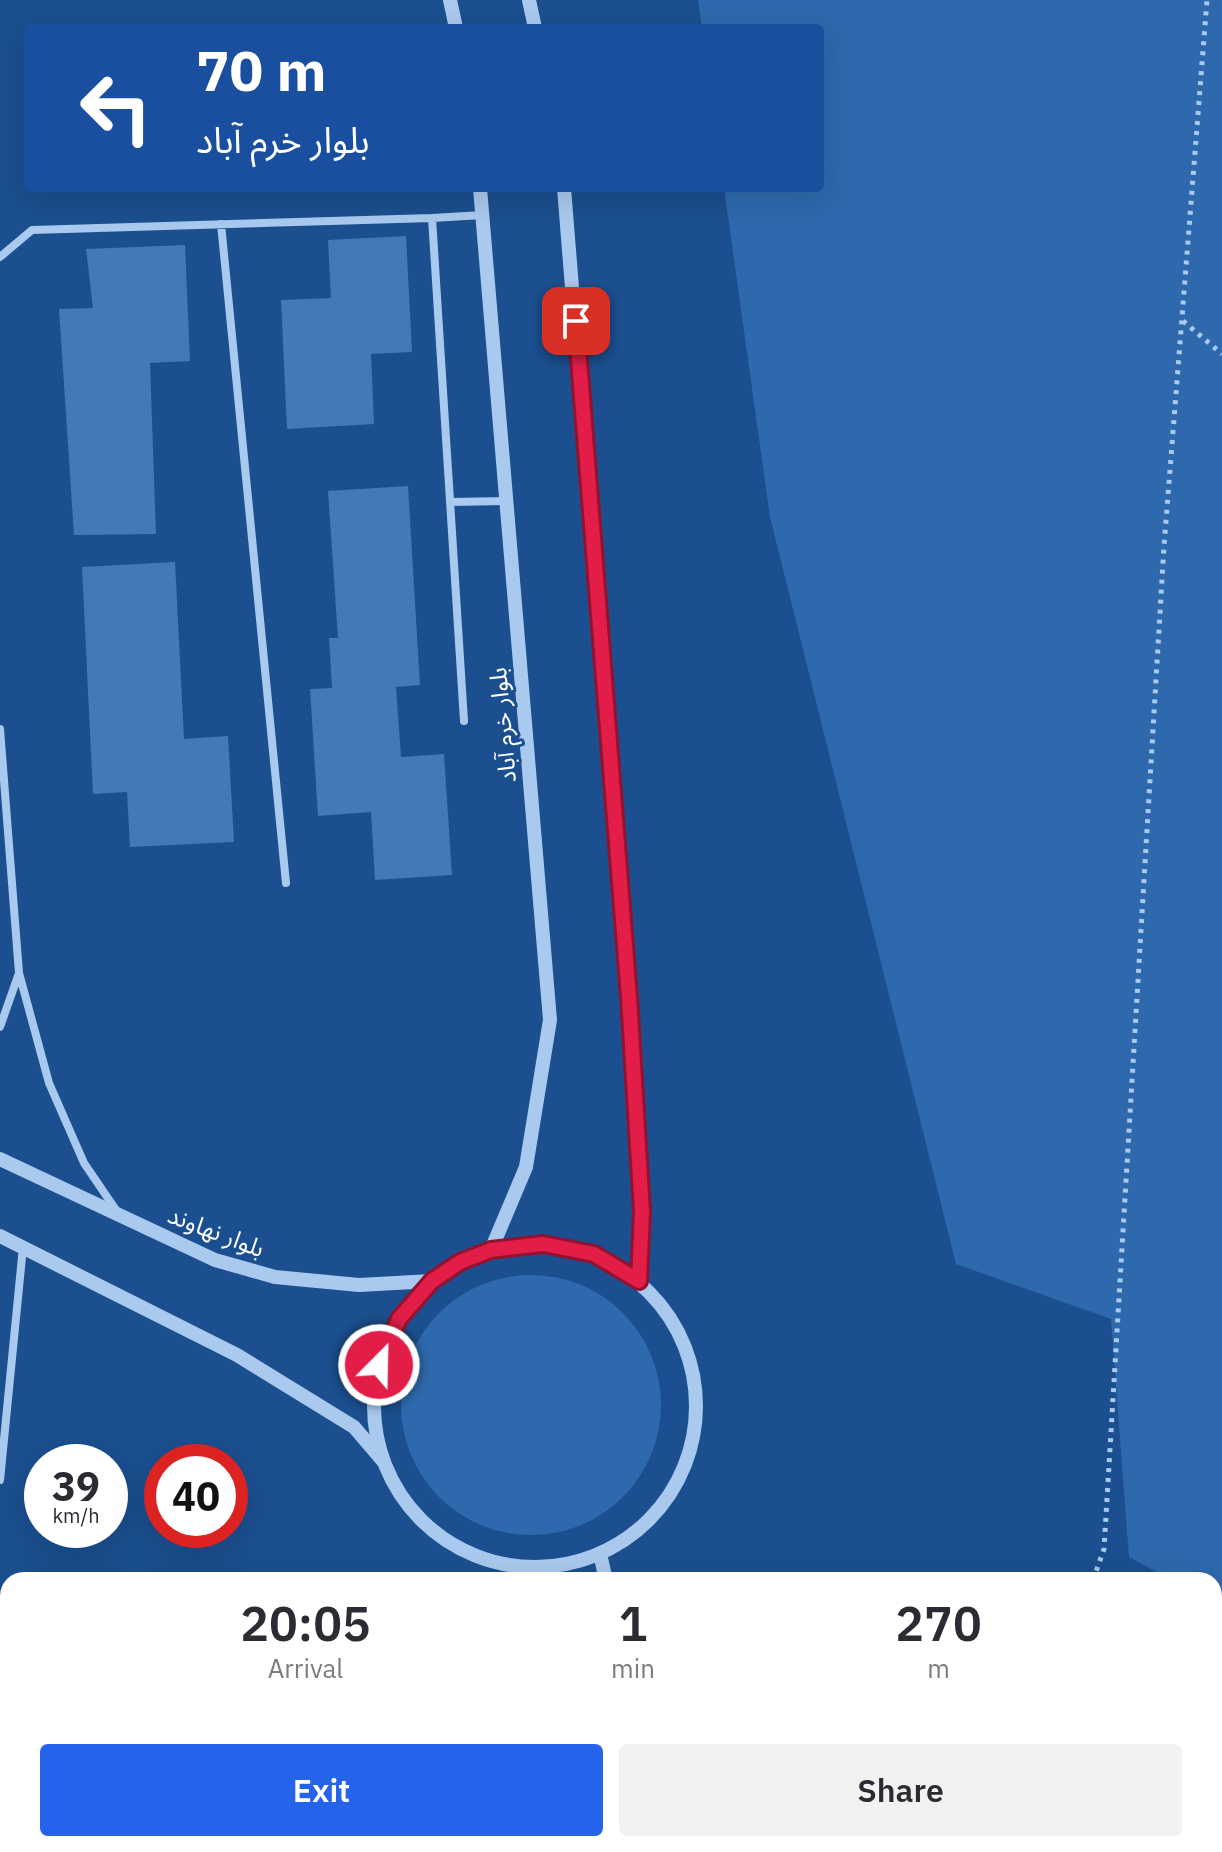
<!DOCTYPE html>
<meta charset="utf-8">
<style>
body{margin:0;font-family:"IBM Plex Sans","Noto Sans Arabic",sans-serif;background:#f2f2f3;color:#2b2b33;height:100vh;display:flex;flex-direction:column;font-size:30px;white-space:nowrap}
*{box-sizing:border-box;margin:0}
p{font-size:26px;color:#7c7c81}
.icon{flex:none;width:44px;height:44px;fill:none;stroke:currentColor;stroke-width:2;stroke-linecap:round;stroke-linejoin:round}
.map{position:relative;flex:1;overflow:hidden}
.sheet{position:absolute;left:0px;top:1572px;width:1222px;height:280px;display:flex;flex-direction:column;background:#fff;border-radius:24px 24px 0 0;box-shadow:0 8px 32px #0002}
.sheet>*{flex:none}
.top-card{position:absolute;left:24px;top:24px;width:800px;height:168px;border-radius:8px;box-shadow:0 8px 32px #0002;background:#1a4fa0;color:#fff;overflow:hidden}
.speed{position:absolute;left:24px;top:1444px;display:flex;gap:16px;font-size:40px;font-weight:700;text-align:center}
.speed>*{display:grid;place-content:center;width:104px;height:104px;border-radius:50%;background:#fff;box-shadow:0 8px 32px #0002;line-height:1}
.speed small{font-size:20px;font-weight:400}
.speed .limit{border:12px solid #d22;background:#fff;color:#111}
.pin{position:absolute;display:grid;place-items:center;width:68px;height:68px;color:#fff;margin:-34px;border-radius:16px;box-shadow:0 4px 12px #0006}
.me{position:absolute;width:88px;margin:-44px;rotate:23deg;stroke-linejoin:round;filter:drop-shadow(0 0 6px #0008)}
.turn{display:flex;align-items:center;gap:28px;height:168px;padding:0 40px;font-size:36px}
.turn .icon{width:104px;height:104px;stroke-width:2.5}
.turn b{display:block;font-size:56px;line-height:68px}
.eta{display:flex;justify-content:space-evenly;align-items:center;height:136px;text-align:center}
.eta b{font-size:48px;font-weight:600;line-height:56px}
.action{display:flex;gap:16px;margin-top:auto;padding:16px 40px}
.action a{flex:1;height:92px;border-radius:8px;background:#2563eb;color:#fff;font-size:32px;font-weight:600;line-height:92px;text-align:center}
.action a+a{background:#f2f2f3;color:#2b2b33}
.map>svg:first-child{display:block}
.green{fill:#2e69ad}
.building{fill:#4478b7}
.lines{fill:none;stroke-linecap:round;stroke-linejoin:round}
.path{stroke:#a9c9ee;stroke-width:5;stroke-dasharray:4 6;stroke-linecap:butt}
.minor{stroke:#a9c9ee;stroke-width:8}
.tertiary{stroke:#a9c9ee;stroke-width:14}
.route-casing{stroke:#92132f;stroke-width:20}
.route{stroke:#e11d48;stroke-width:14}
.labels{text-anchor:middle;stroke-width:6;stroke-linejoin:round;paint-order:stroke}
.street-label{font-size:24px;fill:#fff;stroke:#1b4f8f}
</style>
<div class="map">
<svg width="1222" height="1852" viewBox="0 0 1222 1852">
<rect width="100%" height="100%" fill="#1b4f8f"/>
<path class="green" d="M698 0H1222V1608L1214 1603V1580H1171L1129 1557 1111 1319 956 1264 770 517 724 188H820V28H702Z
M401 1405a130 130 0 1 1 260 0a130 130 0 1 1-260 0Z
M1222 1821V1852H1007L1062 1844H1214V1822Z"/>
<path class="building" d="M406 236 412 352 371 354 374 424 287 429 281 300 331 298 328 240Z
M185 245 190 361 150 363 156 534 74 535 59 309 93 308 86 249Z
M408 486 420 685 396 687 401 757 444 754 452 875 375 880 371 812 318 816 310 689 332 688 329 638H338L328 491Z
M175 562 184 739 228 736 234 842 130 847 127 792 93 794 82 567Z
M99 1844H188L186 1852H99Z"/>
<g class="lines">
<path class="path" d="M1183 321 1222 354
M1093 1580 1104 1549 1164 546 1207 0
M1214 1636H1222"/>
<path class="minor" d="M432 218 483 215
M221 224 286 883
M0 257 32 230 432 218 464 721
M450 502 506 501
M0 729 19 973
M0 1027 19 973 49 1083 84 1163 118 1213
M0 1480 23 1247
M0 1651 8 1711
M26 1844V1848"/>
<path class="tertiary" d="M450 0 456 28
M529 0 535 28
M480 188 550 1020 526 1167 491 1250
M564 188 629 997 642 1212 639 1281
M0 1159 215 1260 275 1277 359 1285 432 1281
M0 1236 237 1355 354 1427 383 1461
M374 1406a161 161 0 1 1 322 0a161 161 0 1 1-322 0Z
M600 1554 606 1580
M570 1844 571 1852
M651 1844 652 1852"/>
</g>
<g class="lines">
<defs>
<path id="route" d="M379 1365 399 1319 432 1281 460 1262 491 1250 543 1244 594 1254 639 1281 642 1212 629 997 576 321"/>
</defs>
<use href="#route" class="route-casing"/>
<use href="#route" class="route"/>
</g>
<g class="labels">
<g class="street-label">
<text transform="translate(503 725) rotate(-95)" y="8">بلوار خرم آباد</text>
<text transform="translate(216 1232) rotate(21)" y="8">بلوار نهاوند</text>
</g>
</g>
</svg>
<div class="speed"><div>39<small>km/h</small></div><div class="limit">40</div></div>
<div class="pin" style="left:576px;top:321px;background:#d93025"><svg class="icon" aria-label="arrive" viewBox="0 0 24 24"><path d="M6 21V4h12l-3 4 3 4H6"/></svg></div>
<svg class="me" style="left:379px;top:1365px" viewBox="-20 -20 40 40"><circle r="17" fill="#e11d48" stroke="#fff" stroke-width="3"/><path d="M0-11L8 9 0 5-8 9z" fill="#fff"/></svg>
<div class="top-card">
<div class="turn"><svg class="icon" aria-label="left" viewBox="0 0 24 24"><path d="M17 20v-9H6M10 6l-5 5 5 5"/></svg><div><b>70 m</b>بلوار خرم آباد</div></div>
</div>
<section class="sheet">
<div class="eta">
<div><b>20:05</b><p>Arrival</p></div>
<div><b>1</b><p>min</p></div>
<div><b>270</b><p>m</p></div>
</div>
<div class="action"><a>Exit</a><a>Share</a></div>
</section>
</div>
